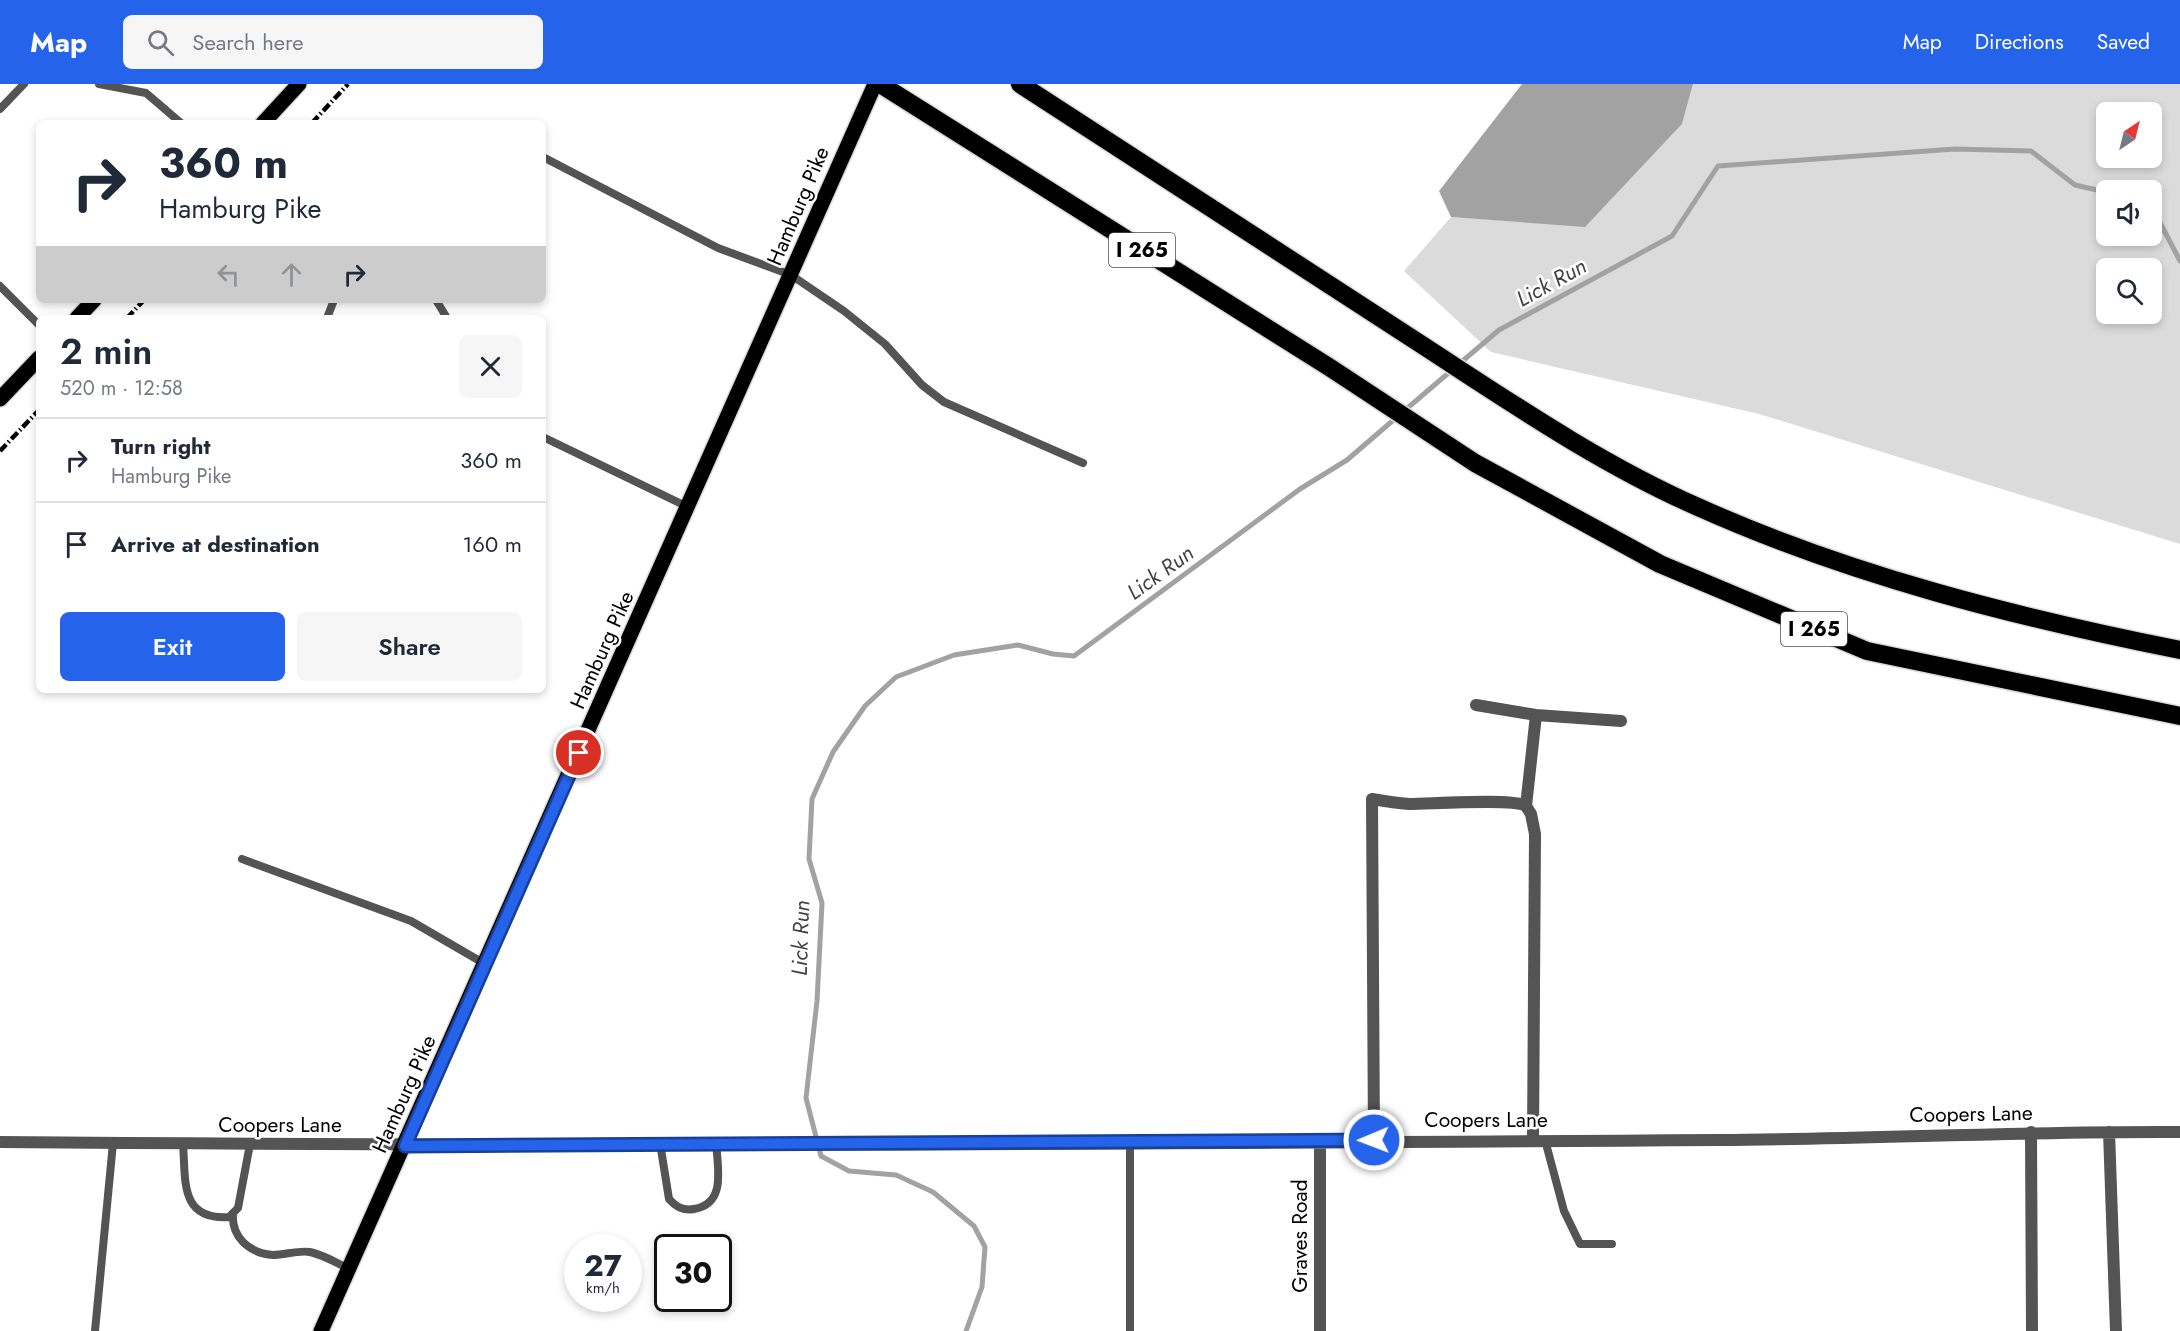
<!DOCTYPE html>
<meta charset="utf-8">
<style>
body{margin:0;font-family:Jost,sans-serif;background:#f6f6f7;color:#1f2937;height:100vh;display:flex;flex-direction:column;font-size:22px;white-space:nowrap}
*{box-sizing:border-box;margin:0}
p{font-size:20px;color:#747a83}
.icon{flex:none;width:33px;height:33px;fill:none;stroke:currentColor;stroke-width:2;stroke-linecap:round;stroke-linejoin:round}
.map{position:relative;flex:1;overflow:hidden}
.drawer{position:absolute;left:36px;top:231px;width:510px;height:378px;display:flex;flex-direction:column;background:#fff;border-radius:9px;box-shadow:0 3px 9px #0003}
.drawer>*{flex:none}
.hud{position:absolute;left:36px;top:36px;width:510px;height:183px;border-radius:9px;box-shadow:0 3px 9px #0003;background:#fff;color:#1f2937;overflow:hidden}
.needle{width:39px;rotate:35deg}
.buttons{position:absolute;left:2096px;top:18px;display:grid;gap:12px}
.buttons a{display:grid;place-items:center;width:66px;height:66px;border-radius:9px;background:#fff;box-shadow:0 3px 9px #0003;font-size:30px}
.speed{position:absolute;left:564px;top:1150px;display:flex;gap:12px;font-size:30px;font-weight:700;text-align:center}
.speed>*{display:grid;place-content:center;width:78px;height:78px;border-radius:50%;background:#fff;box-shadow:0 3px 9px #0003;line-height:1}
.speed small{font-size:15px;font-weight:400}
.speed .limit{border:3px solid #111;border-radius:9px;background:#fff;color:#111}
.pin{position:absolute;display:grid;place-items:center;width:51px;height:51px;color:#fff;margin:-26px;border:3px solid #fff;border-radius:50%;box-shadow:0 2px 6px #0007}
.me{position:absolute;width:66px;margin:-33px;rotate:269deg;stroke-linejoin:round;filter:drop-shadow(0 0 4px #0008)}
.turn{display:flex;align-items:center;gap:21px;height:126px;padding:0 24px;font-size:27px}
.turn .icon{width:78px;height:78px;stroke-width:2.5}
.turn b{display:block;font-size:42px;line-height:51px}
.lanes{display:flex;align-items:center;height:57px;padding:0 24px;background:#0003;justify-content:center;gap:30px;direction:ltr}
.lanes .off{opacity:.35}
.round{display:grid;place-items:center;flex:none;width:63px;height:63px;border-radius:9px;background:#f6f6f7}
.head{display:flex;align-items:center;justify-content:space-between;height:102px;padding:0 24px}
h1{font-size:36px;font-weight:600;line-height:45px}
.cta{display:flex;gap:12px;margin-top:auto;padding:12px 24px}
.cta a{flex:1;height:69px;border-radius:9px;background:#2563eb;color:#fff;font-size:24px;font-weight:600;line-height:69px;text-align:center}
.cta a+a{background:#f6f6f7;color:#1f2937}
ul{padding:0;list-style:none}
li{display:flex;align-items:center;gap:18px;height:84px;padding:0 24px;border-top:2px solid #e0e1e3}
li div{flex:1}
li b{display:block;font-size:22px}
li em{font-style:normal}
header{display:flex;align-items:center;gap:36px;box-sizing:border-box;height:84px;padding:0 30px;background:#2563eb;color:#fff}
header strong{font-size:28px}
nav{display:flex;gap:33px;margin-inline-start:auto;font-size:21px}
.search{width:420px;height:54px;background:#f6f6f7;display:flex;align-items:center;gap:15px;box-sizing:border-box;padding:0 21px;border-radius:9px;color:#747a83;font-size:22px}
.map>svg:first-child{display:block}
.green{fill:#dbdbdb;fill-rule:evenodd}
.water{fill:#a2a2a2}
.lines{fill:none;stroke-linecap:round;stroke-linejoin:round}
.stream{stroke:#a2a2a2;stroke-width:5}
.primary-casing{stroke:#dbdbdb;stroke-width:18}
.highway-casing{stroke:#dbdbdb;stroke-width:21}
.lane{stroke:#545454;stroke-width:8}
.street{stroke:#545454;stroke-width:12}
.primary{stroke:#000;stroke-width:15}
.highway{stroke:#000;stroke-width:18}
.rail{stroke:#000;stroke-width:4.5;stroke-dasharray:9 3 1.5 3;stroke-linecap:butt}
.route-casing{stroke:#184099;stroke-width:15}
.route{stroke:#2563eb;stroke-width:10}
.labels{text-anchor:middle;stroke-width:5;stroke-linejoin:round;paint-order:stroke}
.shield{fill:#fff;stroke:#4c4c4c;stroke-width:1.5}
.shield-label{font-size:20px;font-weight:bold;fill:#000}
.street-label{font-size:21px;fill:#000;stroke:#fff}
.water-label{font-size:22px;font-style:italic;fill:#434343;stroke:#fff}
</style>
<header>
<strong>Map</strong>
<div class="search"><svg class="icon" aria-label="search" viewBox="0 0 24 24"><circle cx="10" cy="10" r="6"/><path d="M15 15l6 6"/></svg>Search here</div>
<nav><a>Map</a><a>Directions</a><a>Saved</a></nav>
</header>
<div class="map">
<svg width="2180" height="1247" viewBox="0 0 2180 1247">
<rect width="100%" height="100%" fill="#fff"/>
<path class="green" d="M1693 0H2180V460L1759 330 1491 268 1404 187 1451 133 1585 142 1682 40ZM2106 28H2151V74H2106ZM2106 106H2151V152H2106ZM2106 184H2151V230H2106Z"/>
<path class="water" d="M1522 0H1693L1682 40 1585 143 1451 133 1439 107Z"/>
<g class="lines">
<path class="stream" d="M2151 125 2154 127 2180 177
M1459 280 1499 246 1672 152 1718 82 1955 65 2031 67 2075 101 2106 108
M1404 327 1452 286
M966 1247 982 1203 985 1163 974 1142 933 1108 896 1091 849 1087 821 1072 806 1014 817 917 822 819 809 775 812 715 833 668 865 622 896 593 954 571 1018 561 1053 570 1074 572 1300 405 1347 376 1397 333"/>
<defs>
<path id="primary" d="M263 39 299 0
M77 234 94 216
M0 315 39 274
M321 1247 875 0"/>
<path id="highway" d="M880 0 1329 283 1475 379 1660 480 1867 567 2180 632
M1020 0C1152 86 1284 172 1416 257 1507 316 1598 379 1698 423 1852 492 2015 533 2180 566"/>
</defs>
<use href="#primary" class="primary-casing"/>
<use href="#highway" class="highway-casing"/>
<path class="lane" d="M99 0 146 9 181 39
M0 25 24 0
M543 73 718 164 791 191 844 227 885 260 922 301 944 318 1083 379
M0 202 39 241
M436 216 447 234
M327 234 334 216
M543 353 688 423
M242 775 411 837 485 880
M1545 1056 1564 1127 1580 1160H1612
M660 1059 669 1115C676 1123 683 1127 694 1125 726 1120 718 1085 716 1059
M183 1060C186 1096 179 1136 229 1133L238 1124 250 1060
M233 1129C231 1153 249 1169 273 1171 285 1171 298 1166 310 1168 324 1171 337 1179 349 1185
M95 1247 113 1059
M1130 1247V1058"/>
<path class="street" d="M1476 621 1536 631 1621 637
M2031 1048 2032 1247
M2109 1048 2116 1247
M1374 1056 1372 715C1384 717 1397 719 1409 720 1430 720 1515 714 1526 722
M1533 1056 1535 750 1531 730 1526 722 1536 631
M0 1058C573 1063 1147 1060 1720 1056 1873 1055 2027 1047 2180 1048
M1320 1058V1247"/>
<use href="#primary" class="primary"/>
<use href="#highway" class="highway"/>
<path class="rail" d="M312 39 348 0
M127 234 144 216
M0 367 39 326"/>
</g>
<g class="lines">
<defs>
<path id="route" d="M579 669 405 1062 1374 1056"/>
</defs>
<use href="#route" class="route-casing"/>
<use href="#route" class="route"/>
</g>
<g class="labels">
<g class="shield">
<rect x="1109" y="149" width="66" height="34" rx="4.5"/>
<rect x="1781" y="528" width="66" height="34" rx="4.5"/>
</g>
<g class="shield-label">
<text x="1142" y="173">I 265</text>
<text x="1814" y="552">I 265</text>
</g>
<g class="street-label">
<text transform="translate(798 122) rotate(-67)" y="7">Hamburg Pike</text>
<text transform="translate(602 566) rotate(-66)" y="7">Hamburg Pike</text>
<text transform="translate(404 1010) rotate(-66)" y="7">Hamburg Pike</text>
<text transform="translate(1971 1030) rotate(-1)" y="7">Coopers Lane</text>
<text x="1486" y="1043">Coopers Lane</text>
<text x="280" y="1048">Coopers Lane</text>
<text transform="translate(1300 1152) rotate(-90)" y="7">Graves Road</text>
</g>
<g class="water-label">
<text transform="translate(1551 198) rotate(-29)" y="8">Lick Run</text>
<text transform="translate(1160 488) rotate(-36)" y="8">Lick Run</text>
<text transform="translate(800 854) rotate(-88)" y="8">Lick Run</text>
</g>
</g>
</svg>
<div class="buttons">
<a><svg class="needle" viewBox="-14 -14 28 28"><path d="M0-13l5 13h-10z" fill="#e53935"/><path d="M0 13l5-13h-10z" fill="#747a83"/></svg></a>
<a><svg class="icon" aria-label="sound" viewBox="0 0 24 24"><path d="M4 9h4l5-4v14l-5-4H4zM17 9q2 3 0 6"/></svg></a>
<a><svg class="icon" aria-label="search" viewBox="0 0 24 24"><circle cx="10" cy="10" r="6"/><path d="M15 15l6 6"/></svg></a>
</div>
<div class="speed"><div>27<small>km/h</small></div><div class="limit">30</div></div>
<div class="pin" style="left:579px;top:669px;background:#d93025"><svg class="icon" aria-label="arrive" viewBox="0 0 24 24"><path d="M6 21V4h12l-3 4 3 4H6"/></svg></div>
<svg class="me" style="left:1374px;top:1056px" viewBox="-20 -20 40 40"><circle r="17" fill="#2563eb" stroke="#fff" stroke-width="3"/><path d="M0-11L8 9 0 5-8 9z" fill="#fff"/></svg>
<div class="hud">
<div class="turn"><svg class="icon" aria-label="right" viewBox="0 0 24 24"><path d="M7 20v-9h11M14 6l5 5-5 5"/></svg><div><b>360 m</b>Hamburg Pike</div></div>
<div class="lanes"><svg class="icon off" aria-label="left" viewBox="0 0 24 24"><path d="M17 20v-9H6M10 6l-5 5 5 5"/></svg><svg class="icon off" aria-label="ahead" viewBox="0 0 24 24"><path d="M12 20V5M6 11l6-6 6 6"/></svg><svg class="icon" aria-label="right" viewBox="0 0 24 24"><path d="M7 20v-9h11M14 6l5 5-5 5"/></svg></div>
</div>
<section class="drawer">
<div class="head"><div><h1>2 min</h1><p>520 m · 12:58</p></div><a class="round"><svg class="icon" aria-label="close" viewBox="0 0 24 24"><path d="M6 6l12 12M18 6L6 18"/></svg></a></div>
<ul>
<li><svg class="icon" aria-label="right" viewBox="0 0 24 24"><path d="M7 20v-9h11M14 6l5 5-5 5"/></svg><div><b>Turn right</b><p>Hamburg Pike</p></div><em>360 m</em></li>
<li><svg class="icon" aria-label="arrive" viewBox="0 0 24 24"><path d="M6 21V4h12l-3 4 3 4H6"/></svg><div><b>Arrive at destination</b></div><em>160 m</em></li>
</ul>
<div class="cta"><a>Exit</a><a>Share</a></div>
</section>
</div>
